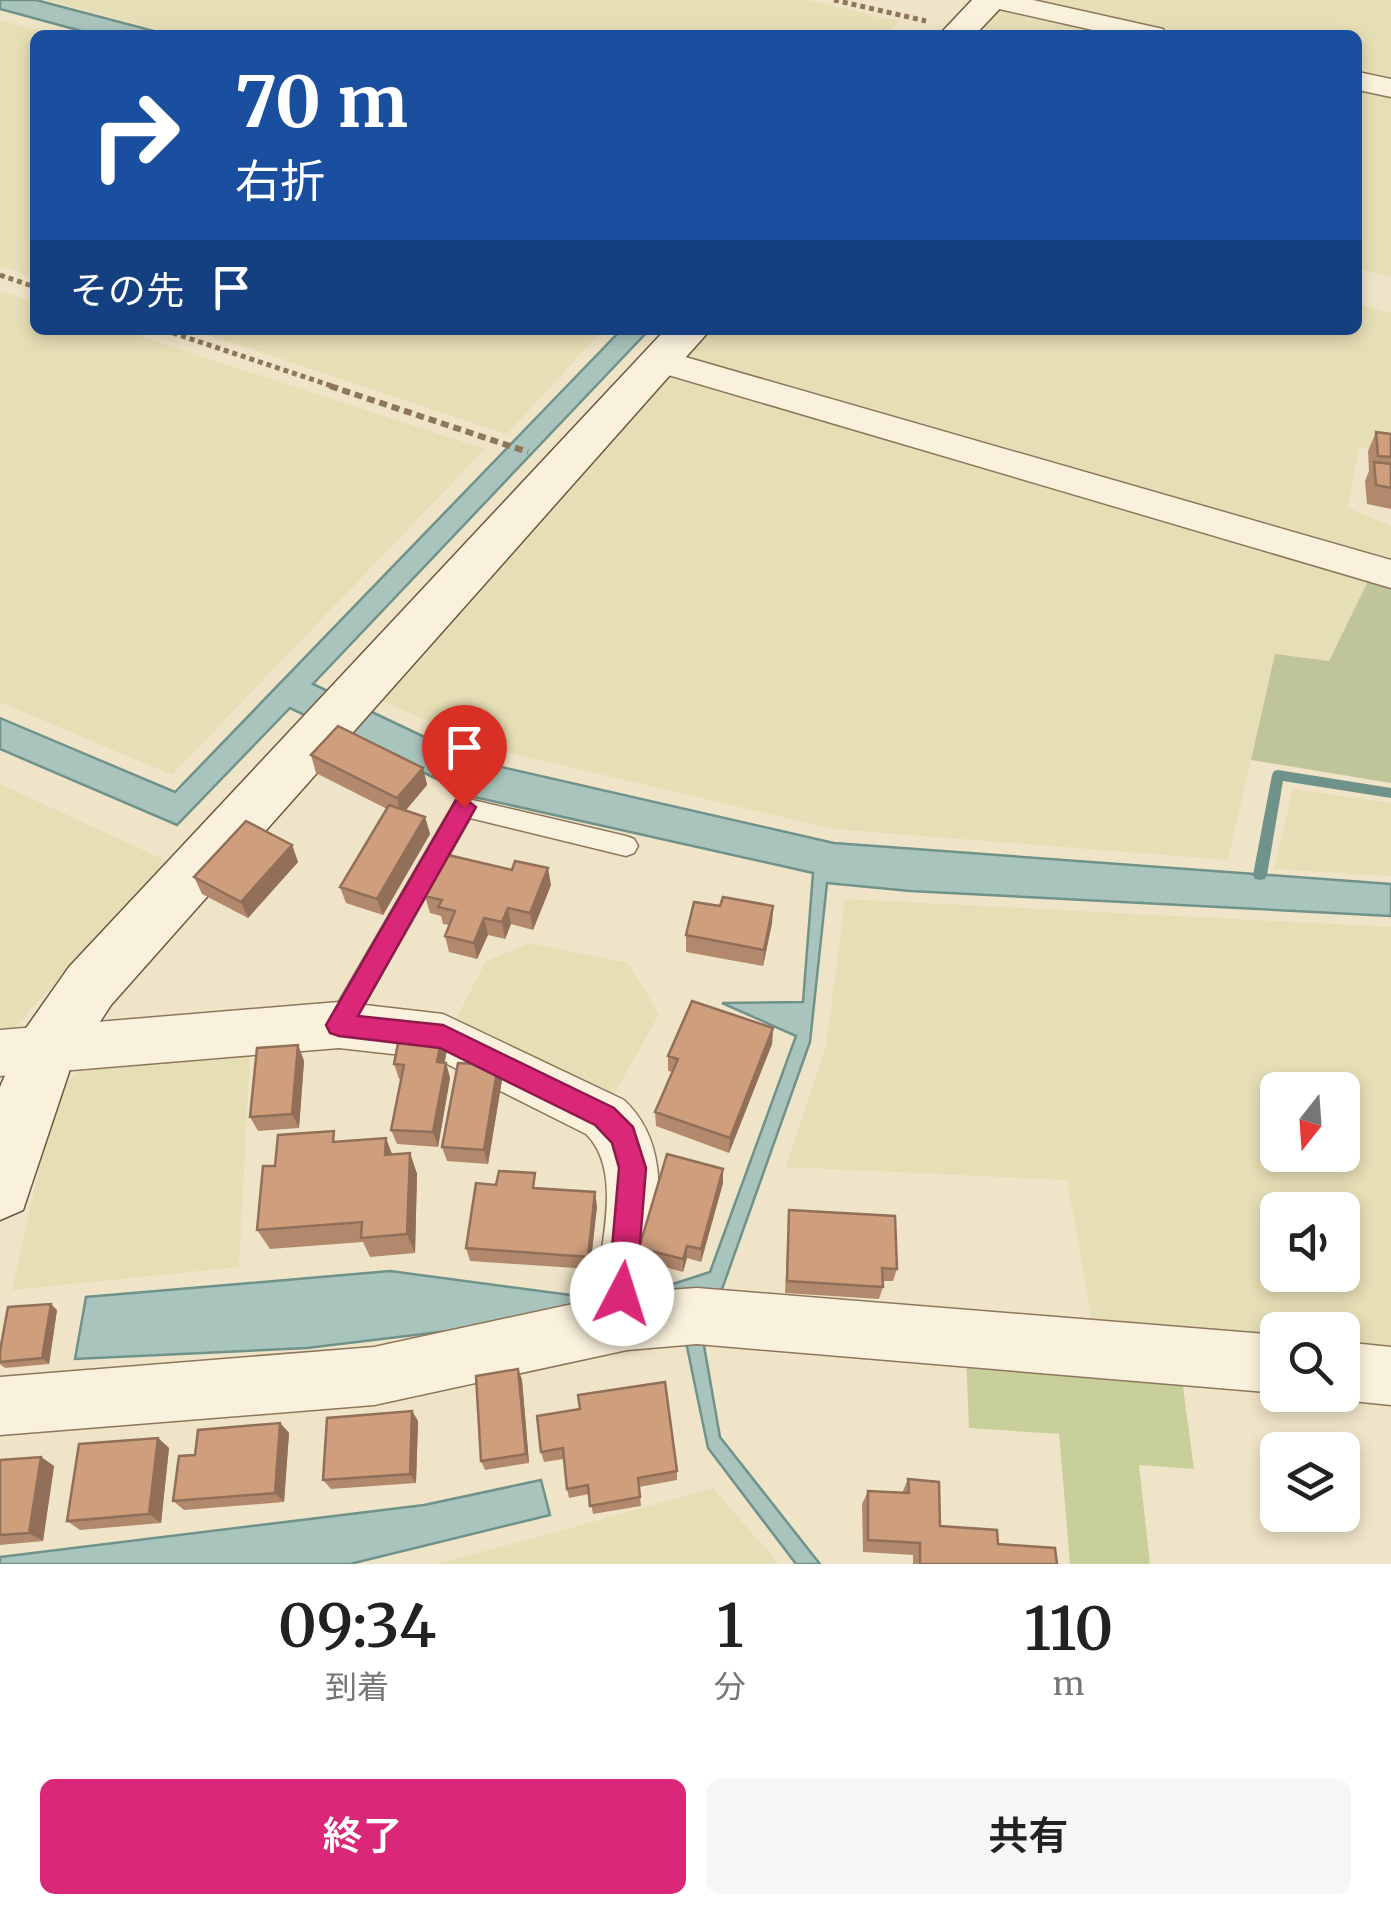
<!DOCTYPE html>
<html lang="ja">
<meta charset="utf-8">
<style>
body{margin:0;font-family:Merriweather,"Noto Sans JP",serif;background:#f6f6f6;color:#222;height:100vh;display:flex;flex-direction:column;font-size:38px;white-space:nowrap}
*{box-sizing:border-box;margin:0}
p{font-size:32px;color:#767676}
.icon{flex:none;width:55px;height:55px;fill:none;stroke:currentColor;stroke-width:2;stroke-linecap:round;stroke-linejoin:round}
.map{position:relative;height:1564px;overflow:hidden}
.panel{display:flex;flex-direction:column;background:#fff;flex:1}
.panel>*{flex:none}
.guide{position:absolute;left:30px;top:30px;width:1332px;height:305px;border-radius:15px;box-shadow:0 5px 15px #0003;background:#1a4fa0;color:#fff;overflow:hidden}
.needle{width:65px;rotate:197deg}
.fabs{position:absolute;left:1260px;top:1072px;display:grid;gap:20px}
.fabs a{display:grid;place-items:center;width:100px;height:100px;border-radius:15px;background:#fff;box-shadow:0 5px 15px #0003;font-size:50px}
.pin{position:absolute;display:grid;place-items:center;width:85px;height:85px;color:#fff;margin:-102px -42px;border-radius:50% 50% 50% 0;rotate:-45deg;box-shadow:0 0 10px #0007}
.pin .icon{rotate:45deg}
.me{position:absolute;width:110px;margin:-55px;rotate:5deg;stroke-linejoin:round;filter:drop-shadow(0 0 8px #0008)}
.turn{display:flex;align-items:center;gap:35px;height:210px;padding:0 40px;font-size:45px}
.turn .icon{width:130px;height:130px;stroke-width:2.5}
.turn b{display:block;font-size:70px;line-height:85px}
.then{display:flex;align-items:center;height:95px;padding:0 40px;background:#0003;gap:20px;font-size:38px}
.eta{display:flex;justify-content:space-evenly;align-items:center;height:170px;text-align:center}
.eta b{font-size:60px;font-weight:600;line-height:70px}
.button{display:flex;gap:20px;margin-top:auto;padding:20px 40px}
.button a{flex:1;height:115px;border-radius:15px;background:#db2777;color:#fff;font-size:40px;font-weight:600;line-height:115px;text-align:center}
.button a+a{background:#f6f6f6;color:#222}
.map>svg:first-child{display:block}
.farmland{fill:#e6deb5;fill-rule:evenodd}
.green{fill:#c9cf9b}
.cemetery{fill:#bfc49a}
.water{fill:#a9c4bc;stroke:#6f938a;stroke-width:2.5}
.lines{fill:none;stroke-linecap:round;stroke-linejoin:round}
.stream{fill:#6f938a;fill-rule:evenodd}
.lane-casing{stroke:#8d765c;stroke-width:3}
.street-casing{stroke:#8d765c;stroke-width:3}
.secondary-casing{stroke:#6f573f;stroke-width:3}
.path-far1{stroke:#8d765c;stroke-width:5;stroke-dasharray:5 4;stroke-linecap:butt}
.path{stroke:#8d765c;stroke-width:6;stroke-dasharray:8 5;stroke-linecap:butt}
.lane{fill:#faf1dc;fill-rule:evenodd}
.street{fill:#faf1dc;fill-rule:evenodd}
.secondary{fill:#faf1dc;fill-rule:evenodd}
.wall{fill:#b2896c}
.shaded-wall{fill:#916f58}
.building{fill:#cf9f7d;stroke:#916f58;stroke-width:2.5}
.route{fill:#db2777;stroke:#8e194d;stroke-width:2.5}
</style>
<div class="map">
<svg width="1391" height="1564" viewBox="0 0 1391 1564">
<rect width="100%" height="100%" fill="#f0e4c8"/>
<path class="farmland" d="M46 0H808L899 21 885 35H178Z
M1019 0H1391V81L1358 74V35H1180Z
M996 10 1013 11 1123 35H974Z
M0 20 54 35H35V278L0 266Z
M1358 85 1391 93V277L1358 268Z
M0 291 35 302V330H121L485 449 172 775 0 702Z
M1358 304 1391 313V449L1359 448 1348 508 1391 526V567L696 364 689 351 709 330H1358Z
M193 330H603L507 434Z
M668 373 1370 577 1329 661 1275 655 1228 860 833 829 488 748 378 699Z
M0 784 167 861 11 1031 0 1032Z
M1293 789 1391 803V876L1274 869Z
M845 899 1391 927V1360L1343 1354 1342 1330H1278L1277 1347 1093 1325 1067 1180 786 1167 826 1046ZM1278 1090H1342V1155H1278ZM1278 1210H1342V1275H1278Z
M530 943 628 963 659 1014 611 1100 453 1025 486 961Z
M250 1052 239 1267 12 1290 56 1092 89 1062Z
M713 1488 779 1564H436L556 1532Z"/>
<path class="green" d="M966 1359 1181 1372 1194 1469 1139 1465 1150 1564H1070L1059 1434 969 1428Z"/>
<path class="cemetery" d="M1370 577 1391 584V783L1251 760 1275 654 1329 661Z"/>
<path class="water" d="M0 0H36L169 35H96L0 9Z
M621 330H649L313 684 475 761 834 843 1391 884V916L910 891 827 883 810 1042 721 1292 651 1291 710 1272 796 1036 722 1003 803 1002 813 873 474 797 290 708 177 825 0 749V718L175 792Z
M390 1271 601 1299 448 1331 307 1348 75 1359 86 1297Z
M703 1340 720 1437 820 1564H796L708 1448 686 1342Z
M541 1480 550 1515 350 1564H0V1557L424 1505Z"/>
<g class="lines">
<path class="stream" d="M1278 770 1391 788V798L1283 781 1267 875 1265 879 1260 880 1255 879 1253 875 1272 775 1274 771Z"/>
<defs>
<path id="lane" d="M464 798 626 836 634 839 638 846 634 853 626 856 470 818 348 1033 339 1036 330 1033 326 1025 330 1017 456 800Z"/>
<path id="street" d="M982 0H1033L1163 29 1167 35H1115L986 6Z
M1358 72 1391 79V97L1358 90Z
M661 350 1391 560V588L648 369 643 361 648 353Z
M339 1002 443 1014 624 1100C678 1151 653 1225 653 1291L697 1288 1278 1335V1393L697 1344 627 1350 374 1405 0 1435V1377L374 1347 596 1299C598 1250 625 1172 586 1134L437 1059 339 1048 0 1076V1030Z
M1342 1342 1391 1347V1405L1342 1400 1330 1395H1342Z"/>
<path id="secondary" d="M972 0H1008L975 35H939Z
M665 330H710L111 1005 71 1066 23 1210 0 1220V1087L24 1031 69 967Z"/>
</defs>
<use href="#lane" class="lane-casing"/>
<use href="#street" class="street-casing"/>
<use href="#secondary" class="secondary-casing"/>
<path class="path-far1" d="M834 0 926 21
M0 275 35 287
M164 330 338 388"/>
<path class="path" d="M330 386 528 452"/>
<use href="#lane" class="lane"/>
<use href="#street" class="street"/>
<use href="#secondary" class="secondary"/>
</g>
<path class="wall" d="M1376 432 1391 434V509L1367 504 1365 481 1369 471 1368 451Z
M311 755 423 768 427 785 406 810 425 817 430 834 383 915 346 903 340 887 387 809 316 773Z
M292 845 298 862 248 918 202 894 194 877Z
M551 885 533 930 511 924 505 939 488 935 477 959 449 952 445 936 449 925 443 924 441 916 430 913 425 896Z
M720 906H773L772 923 763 966 686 952V935Z
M773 1028 772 1044 729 1153 656 1126 655 1112 673 1072 668 1071V1056Z
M442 1035 447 1050 444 1063H446L450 1078 438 1147 397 1144 391 1130 401 1079H399L394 1064Z
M298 1045 304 1061 299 1128 258 1131 250 1117Z
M502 1080 488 1164 447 1161 442 1147Z
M339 1141 393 1154 410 1153 417 1174 415 1253 370 1257 363 1242 270 1249 257 1230 275 1166Z
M723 1183 701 1262 687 1258 683 1272 640 1260 639 1248Z
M597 1206 590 1269 470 1261 466 1248Z
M789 1210 897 1269 893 1281H882L883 1287 879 1299 785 1293Z
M57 1310 49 1364 5 1368 0 1364V1351Z
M518 1369 522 1380 529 1463 485 1470 481 1461Z
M412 1411 418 1421 416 1483 331 1489 323 1480Z
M537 1416 677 1471V1480L639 1487 641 1506 593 1514 589 1494 569 1498 567 1489 564 1459 544 1462 541 1452Z
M280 1423 289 1433 284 1502 184 1510 173 1501Z
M158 1438 169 1448 161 1523 80 1530 67 1521Z
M41 1457 54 1466 43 1541 0 1545V1460Z
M908 1479 940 1526 1057 1564H913V1555L863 1552 862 1504 868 1491 902 1493Z"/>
<path class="shaded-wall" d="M423 768 427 785 401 816 397 798Z
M425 817 430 834 383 915 377 899Z
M292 845 298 862 248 918 241 902Z
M548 868 551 885 533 930 530 913Z
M773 906 772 923 763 966 764 950Z
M508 908 511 924 505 939 502 922Z
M484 918 488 935 477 959 474 943Z
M773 1028 772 1044 729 1153 730 1138Z
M442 1035 447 1050 442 1077 437 1062Z
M298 1045 304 1061 299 1128 292 1114Z
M446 1063 450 1078 438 1147 433 1132Z
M498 1065 502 1080 488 1164 484 1150Z
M386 1138 394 1159 385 1155Z
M410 1153 417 1174 415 1253 407 1234Z
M723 1169V1183L701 1262V1249Z
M595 1192 597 1206 590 1269 588 1257Z
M687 1246V1258L683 1272V1259Z
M51 1304 57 1310 49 1364 42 1358Z
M518 1369 522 1380 529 1463 526 1454Z
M412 1411 418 1421 416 1483 410 1474Z
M280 1423 289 1433 284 1502 275 1493Z
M158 1438 169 1448 161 1523 149 1514Z
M41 1457 54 1466 43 1541 29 1533Z"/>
<path class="building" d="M1376 432 1391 434V457L1378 456Z
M1374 462 1391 464V488L1376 485Z
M338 726 423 768 397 798 311 755Z
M389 805 425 817 377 899 340 887Z
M246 821 292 845 241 902 194 877Z
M444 854 512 870 515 861 548 868 530 913 508 908 502 922 484 918 474 943 445 936 455 911 438 907 442 900 425 896Z
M723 897 773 906 764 950 686 935 694 902 720 906Z
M692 1001 773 1028 730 1138 655 1112 678 1059 668 1056Z
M400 1033 442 1035 437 1062 446 1063 433 1132 391 1130 404 1065 394 1064Z
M298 1045 292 1114 250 1117 257 1048Z
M458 1063 498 1065 484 1150 442 1147Z
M334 1131 333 1142 386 1138 385 1155 410 1153 407 1234 361 1238 362 1222 257 1230 263 1166H275L278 1135Z
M667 1154 723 1169 701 1249 687 1246 683 1259 639 1248Z
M499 1171 535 1173 533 1188 595 1192 588 1257 466 1248 476 1183 496 1185Z
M789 1210 895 1216 897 1269 882 1268 883 1287 787 1281Z
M51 1304 42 1358 0 1362V1351L8 1307Z
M518 1369 526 1454 481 1461 476 1376Z
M665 1382 677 1471 638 1478 640 1497 590 1506 588 1485 567 1489 563 1448 541 1452 537 1416 580 1409 578 1395Z
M412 1411 410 1474 323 1480 327 1418Z
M280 1423 275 1493 173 1501 179 1456 195 1455 198 1430Z
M158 1438 149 1514 67 1521 79 1444Z
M41 1457 29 1533 0 1535V1460Z
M908 1479 939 1482 940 1526 997 1530 998 1544 1055 1548 1057 1564H920V1543L868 1540V1491L909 1493Z"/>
<path class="route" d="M464 798 476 807 358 1016 443 1025 614 1108 633 1127 646 1168 636 1294 632 1304 622 1308 612 1304 608 1294 619 1168 612 1143 595 1125 440 1048 339 1036 330 1033 326 1025 456 800Z"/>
</svg>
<div class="fabs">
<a><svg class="needle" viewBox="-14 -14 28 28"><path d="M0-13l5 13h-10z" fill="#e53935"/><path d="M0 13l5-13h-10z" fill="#767676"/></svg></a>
<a><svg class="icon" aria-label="sound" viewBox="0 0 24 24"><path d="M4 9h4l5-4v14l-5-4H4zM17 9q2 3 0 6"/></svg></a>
<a><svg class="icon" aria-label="search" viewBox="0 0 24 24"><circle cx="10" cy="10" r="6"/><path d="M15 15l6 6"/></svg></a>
<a><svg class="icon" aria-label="layers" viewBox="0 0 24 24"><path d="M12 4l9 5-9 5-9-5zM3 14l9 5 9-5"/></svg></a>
</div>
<div class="pin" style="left:464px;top:807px;background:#d93025"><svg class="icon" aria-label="arrive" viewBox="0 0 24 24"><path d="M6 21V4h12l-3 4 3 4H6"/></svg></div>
<svg class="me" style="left:622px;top:1294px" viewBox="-20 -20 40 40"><circle r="19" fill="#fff"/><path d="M0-13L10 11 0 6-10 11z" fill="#db2777"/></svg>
<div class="guide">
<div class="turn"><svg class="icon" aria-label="right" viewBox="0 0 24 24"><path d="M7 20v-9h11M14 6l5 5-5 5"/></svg><div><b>70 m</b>右折</div></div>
<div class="then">その先<svg class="icon" aria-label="arrive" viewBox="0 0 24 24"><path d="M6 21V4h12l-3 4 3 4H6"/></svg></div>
</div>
</div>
<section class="panel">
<div class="eta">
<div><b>09:34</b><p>到着</p></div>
<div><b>1</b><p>分</p></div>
<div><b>110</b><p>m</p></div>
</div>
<div class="button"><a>終了</a><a>共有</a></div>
</section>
